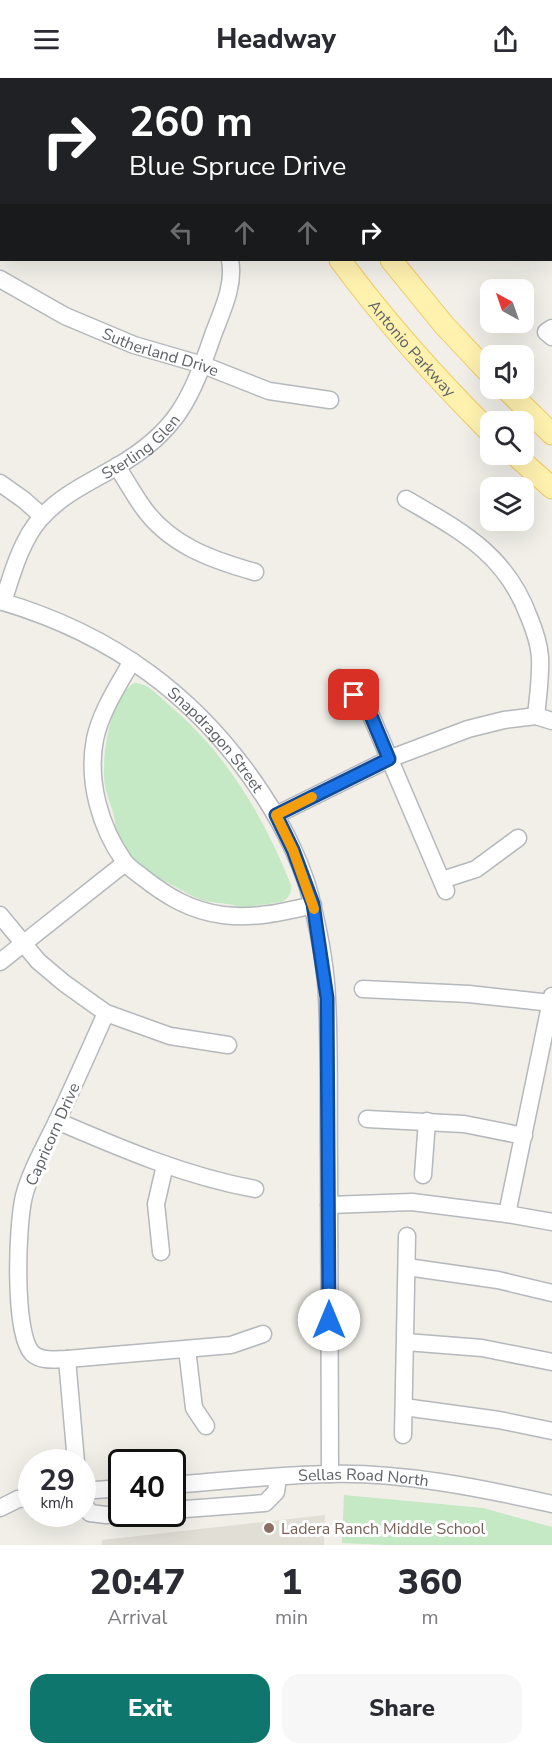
<!DOCTYPE html>
<style>
body{margin:0;font-family:"Nunito Sans",sans-serif;background:#f7f7f7;color:#2b2b33;height:100vh;display:flex;flex-direction:column;font-size:22px;white-space:nowrap}
*{box-sizing:border-box;margin:0}
p{font-size:20px;color:#7c7c81}
.icon{flex:none;width:33px;height:33px;fill:none;stroke:currentColor;stroke-width:2;stroke-linecap:round;stroke-linejoin:round}
.map{position:relative;height:1467px;overflow:hidden}
.sheet{display:flex;flex-direction:column;background:#fff;flex:1}
.sheet>*{flex:none}
.guide{position:absolute;left:0px;top:0px;width:552px;height:183px;box-shadow:0 6px 24px #0002;background:#202124;color:#fff;overflow:hidden}
.needle{width:39px;rotate:320deg}
.controls{position:absolute;left:480px;top:201px;display:grid;gap:12px}
.controls a{display:grid;place-items:center;width:54px;height:54px;border-radius:12px;background:#fff;box-shadow:0 6px 24px #0002;font-size:30px}
.speed{position:absolute;left:18px;top:1371px;display:flex;gap:12px;font-size:30px;font-weight:700;text-align:center}
.speed>*{display:grid;place-content:center;width:78px;height:78px;border-radius:50%;background:#fff;box-shadow:0 6px 24px #0002;line-height:1}
.speed small{font-size:15px;font-weight:400}
.speed .limit{border:3px solid #111;border-radius:9px;background:#fff;color:#111}
.pin{position:absolute;display:grid;place-items:center;width:51px;height:51px;color:#fff;margin:-26px;border-radius:12px;box-shadow:0 3px 9px #0006}
.me{position:absolute;width:66px;margin:-33px;rotate:0deg;stroke-linejoin:round;filter:drop-shadow(0 0 4px #0008)}
.turn{display:flex;align-items:center;gap:21px;height:126px;padding:0 30px;font-size:27px}
.turn .icon{width:78px;height:78px;stroke-width:2.5}
.turn b{display:block;font-size:42px;line-height:51px}
.lanes{display:flex;align-items:center;height:57px;padding:0 30px;background:#0003;justify-content:center;gap:30px;direction:ltr}
.lanes .off{opacity:.35}
.eta{display:flex;justify-content:space-evenly;align-items:center;height:102px;text-align:center}
.eta b{font-size:36px;font-weight:800;line-height:42px}
.primary-button{display:flex;gap:12px;margin-top:auto;padding:12px 30px}
.primary-button a{flex:1;height:69px;border-radius:18px;background:#0f766e;color:#fff;font-size:24px;font-weight:800;line-height:69px;text-align:center}
.primary-button a+a{background:#f7f7f7;color:#2b2b33}
header{display:flex;justify-content:space-between;align-items:center;height:78px;padding:0 30px;background:#fff;font-size:27px;font-weight:800}
.map>svg:first-child{display:block}
.education{fill:#e1ded6}
.green{fill:#c5e8c5}
.lines{fill:none;stroke-linecap:round;stroke-linejoin:round}
.minor-casing{stroke:#b5b8bc;stroke-width:19}
.major-casing{stroke:#f2c960;stroke-width:23}
.minor{stroke:#fff;stroke-width:16}
.major{stroke:#fff2af;stroke-width:21}
.route-casing{stroke:#114b97;stroke-width:15}
.route{stroke:#1a73e8;stroke-width:10}
.slow{stroke:#f59e0b;stroke-width:10}
.education-dot{fill:#8d6e63;stroke:#fff;stroke-width:2}
.labels{text-anchor:middle;stroke-width:6;stroke-linejoin:round;paint-order:stroke}
.street-label{font-size:16px;fill:#5f6368;stroke:#fff}
.education-label{font-size:16px;fill:#785e54;stroke:#fff;text-anchor:start}
</style>
<header><svg class="icon" aria-label="menu" viewBox="0 0 24 24"><path d="M4 6h16M4 12h16M4 18h16"/></svg>Headway<svg class="icon" aria-label="share" viewBox="0 0 24 24"><path d="M12 15V3M7 8l5-5 5 5M5 13v7h14v-7"/></svg></header>
<div class="map">
<svg width="552" height="1467" viewBox="0 0 552 1467">
<rect width="100%" height="100%" fill="#f1efe8"/>
<path class="education" d="M325 1437 324 1467H102V1462Z"/>
<path class="green" d="M134 605C148 605 158 617 168 626 226 675 263 737 291 807 292 814 289 820 282 824L240 830C230 824 214 826 202 822 187 817 166 801 153 800 139 787 123 771 116 753 112 745 116 753 115 744 114 733 107 720 105 708 101 680 109 621 134 605Z
M344 1417 483 1430 552 1449V1467H385L342 1465Z"/>
<g class="lines">
<defs>
<g id="minor">
<path d="M351 0 352 2"/>
<path d="M392 0 393 2"/>
<path d="M434 0 435 2"/>
<path d="M482 0 483 2"/>
<path d="M366 2 368 0"/>
<path d="M550 93 552 92"/>
<path d="M550 148H552"/>
<path id="s1" d="M0 201 65 238 134 267 203 287 269 313 330 322"/>
<path d="M552 250 546 254 552 259"/>
<path d="M117 388C125 401 133 415 142 428 169 467 212 482 255 494"/>
<path d="M0 405 24 422 42 438"/>
<path d="M406 421C461 453 506 476 529 539 534 551 539 565 540 579 541 598 538 619 536 638"/>
<path id="s2" d="M0 523C113 556 199 619 263 717 284 749 306 793 313 830 320 859 326 891 327 921 330 976 328 1032 329 1086 329 1190 330 1293 330 1396"/>
<path id="s3" d="M3 524C12 496 21 463 40 441 61 417 90 404 116 389 177 354 191 321 213 257 222 233 235 207 230 182"/>
<path d="M132 583C118 608 101 633 95 661 87 703 100 749 124 783 128 789 136 794 141 798 166 818 191 833 223 837 254 841 283 834 313 827"/>
<path d="M340 600 369 633 446 813"/>
<path d="M276 737 389 681 468 651 504 642 536 638 552 643"/>
<path d="M442 802 476 791 518 760"/>
<path d="M0 837 38 883 64 905 106 935 170 958 228 967"/>
<path d="M0 884 125 785"/>
<path d="M363 911 469 916 552 925"/>
<path d="M106 935C90 971 74 1007 57 1043 46 1066 30 1094 24 1118 17 1146 13 1255 32 1275 41 1284 56 1281 67 1281L231 1267 263 1256"/>
<path d="M367 1041 464 1046 524 1058"/>
<path d="M57 1043C122 1071 185 1098 255 1111"/>
<path d="M423 1097 427 1043"/>
<path d="M329 1127 412 1124 507 1136 552 1144"/>
<path d="M507 1136 552 918"/>
<path d="M161 1174 156 1126 165 1087"/>
<path d="M407 1189 498 1202 552 1215"/>
<path d="M406 1264 482 1270 552 1284"/>
<path d="M187 1271 194 1330 206 1348"/>
<path d="M67 1281 76 1384"/>
<path d="M404 1329 499 1342 552 1353"/>
<path d="M403 1357 407 1158"/>
<path id="s4" d="M172 1407C224 1403 277 1397 329 1396 402 1394 481 1410 552 1426"/>
<path d="M82 1413 122 1410"/>
<path d="M82 1423 90 1435 106 1437 129 1436"/>
<path d="M0 1430 18 1421 32 1420"/>
<path d="M172 1432 265 1425 276 1414 278 1399"/>
</g>
<g id="major">
<path d="M227 0 228 2"/>
<path d="M269 0 270 2"/>
<path id="s5" d="M340 182C385 243 436 300 490 354"/>
<path d="M391 182 444 247 490 296"/>
<path d="M505 310 552 356"/>
<path d="M514 376 552 410"/>
</g>
</defs>
<use href="#minor" class="minor-casing"/>
<use href="#major" class="major-casing"/>
<use href="#minor" class="minor"/>
<use href="#major" class="major"/>
</g>
<g class="lines">
<defs>
<path id="route" d="M329 1242 327 920 313 826 293 772 276 737 389 681 369 633 354 617"/>
</defs>
<use href="#route" class="route-casing"/>
<use href="#route" class="route"/>
<path class="slow" d="M312 719 276 737 293 772 314 831"/>
</g>
<circle class="education-dot" cx="269" cy="1450" r="6"/>
<g class="labels">
<g class="street-label">
<text dy="6" stroke="none"><textPath href="#s5" startOffset="114">Antonio Parkway</textPath></text>
<text dy="6" stroke="none"><textPath href="#s1" startOffset="177">Sutherland Drive</textPath></text>
<text dy="6" stroke="none"><textPath href="#s3" startOffset="216">Sterling Glen</textPath></text>
<text dy="6" stroke="none"><textPath href="#s2" startOffset="261">Snapdragon Street</textPath></text>
<text transform="translate(52 1056) rotate(-66)" y="6">Capricorn Drive</text>
<text dy="6" stroke="none"><textPath href="#s4" startOffset="192">Sellas Road North</textPath></text>
</g>
<g class="education-label">
<text x="281" y="1456">Ladera Ranch Middle School</text>
</g>
</g>
</svg>
<div class="controls">
<a><svg class="needle" viewBox="-14 -14 28 28"><path d="M0-13l5 13h-10z" fill="#e53935"/><path d="M0 13l5-13h-10z" fill="#7c7c81"/></svg></a>
<a><svg class="icon" aria-label="sound" viewBox="0 0 24 24"><path d="M4 9h4l5-4v14l-5-4H4zM17 9q2 3 0 6"/></svg></a>
<a><svg class="icon" aria-label="search" viewBox="0 0 24 24"><circle cx="10" cy="10" r="6"/><path d="M15 15l6 6"/></svg></a>
<a><svg class="icon" aria-label="layers" viewBox="0 0 24 24"><path d="M12 4l9 5-9 5-9-5zM3 14l9 5 9-5"/></svg></a>
</div>
<div class="speed"><div>29<small>km/h</small></div><div class="limit">40</div></div>
<div class="pin" style="left:354px;top:617px;background:#d93025"><svg class="icon" aria-label="arrive" viewBox="0 0 24 24"><path d="M6 21V4h12l-3 4 3 4H6"/></svg></div>
<svg class="me" style="left:329px;top:1242px" viewBox="-20 -20 40 40"><circle r="19" fill="#fff"/><path d="M0-13L10 11 0 6-10 11z" fill="#1a73e8"/></svg>
<div class="guide">
<div class="turn"><svg class="icon" aria-label="right" viewBox="0 0 24 24"><path d="M7 20v-9h11M14 6l5 5-5 5"/></svg><div><b>260 m</b>Blue Spruce Drive</div></div>
<div class="lanes"><svg class="icon off" aria-label="left" viewBox="0 0 24 24"><path d="M17 20v-9H6M10 6l-5 5 5 5"/></svg><svg class="icon off" aria-label="ahead" viewBox="0 0 24 24"><path d="M12 20V5M6 11l6-6 6 6"/></svg><svg class="icon off" aria-label="ahead" viewBox="0 0 24 24"><path d="M12 20V5M6 11l6-6 6 6"/></svg><svg class="icon" aria-label="right" viewBox="0 0 24 24"><path d="M7 20v-9h11M14 6l5 5-5 5"/></svg></div>
</div>
</div>
<section class="sheet">
<div class="eta">
<div><b>20:47</b><p>Arrival</p></div>
<div><b>1</b><p>min</p></div>
<div><b>360</b><p>m</p></div>
</div>
<div class="primary-button"><a>Exit</a><a>Share</a></div>
</section>
